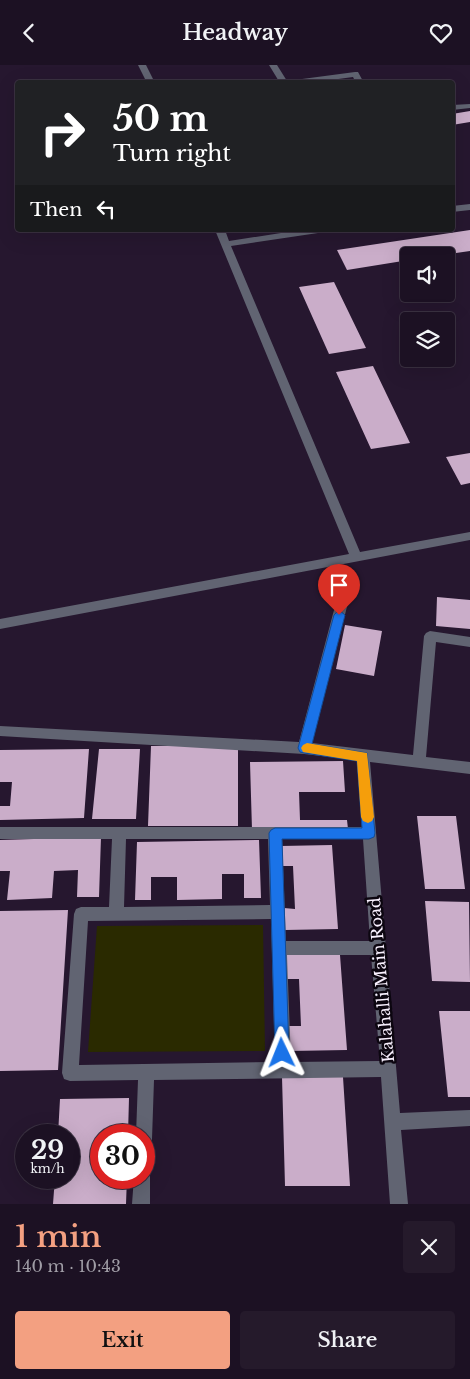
<!DOCTYPE html>
<meta charset="utf-8">
<style>
body{margin:0;font-family:"Libre Baskerville",serif;background:#251a2b;color:#f1f3f6;height:100vh;display:flex;flex-direction:column;font-size:19px;white-space:nowrap}
*{box-sizing:border-box;margin:0}
p{font-size:16px;color:#a09da6}
.icon{flex:none;width:28px;height:28px;fill:none;stroke:currentColor;stroke-width:2;stroke-linecap:round;stroke-linejoin:round}
.map{position:relative;height:1139px;overflow:hidden}
.panel{display:flex;flex-direction:column;background:#1c1123;flex:1}
.panel>*{flex:none}
.banner{position:absolute;left:15px;top:15px;width:440px;height:152px;border-radius:5px;box-shadow:0 5px 20px #0002,0 0 0 1px #3a3141;background:#202124;color:#fff;overflow:hidden}
.buttons{position:absolute;left:400px;top:182px;display:grid;gap:10px}
.buttons a{display:grid;place-items:center;width:55px;height:55px;border-radius:5px;background:#1c1123;box-shadow:0 5px 20px #0002,0 0 0 1px #3a3141;font-size:25px}
.speed{position:absolute;left:15px;top:1059px;display:flex;gap:10px;font-size:25px;font-weight:700;text-align:center}
.speed>*{display:grid;place-content:center;width:65px;height:65px;border-radius:50%;background:#1c1123;box-shadow:0 5px 20px #0002,0 0 0 1px #3a3141;line-height:1}
.speed small{font-size:12px;font-weight:400}
.speed .limit{border:8px solid #d22;background:#fff;color:#111}
.pin{position:absolute;display:grid;place-items:center;width:42px;height:42px;color:#fff;margin:-51px -21px;border-radius:50% 50% 50% 0;rotate:-45deg;box-shadow:0 0 5px #0007}
.pin .icon{rotate:45deg}
.me{position:absolute;width:55px;margin:-28px;rotate:358deg;stroke-linejoin:round;filter:drop-shadow(0 0 4px #0008)}
.turn{display:flex;align-items:center;gap:18px;height:105px;padding:0 15px;font-size:22px}
.turn .icon{width:65px;height:65px;stroke-width:2.5}
.turn b{display:block;font-size:35px;line-height:42px}
.then{display:flex;align-items:center;height:48px;padding:0 15px;background:#0003;gap:10px;font-size:19px}
.round{display:grid;place-items:center;flex:none;width:52px;height:52px;border-radius:5px;background:#251a2b}
.summary{display:flex;align-items:center;justify-content:space-between;height:85px;padding:0 15px}
h1{font-size:30px;font-weight:600;line-height:38px;color:#f3a081}
.button{display:flex;gap:10px;margin-top:auto;padding:10px 15px}
.button a{flex:1;height:58px;border-radius:5px;background:#f3a081;color:#111;font-size:20px;font-weight:600;line-height:58px;text-align:center}
.button a+a{background:#251a2b;color:#f1f3f6}
header{display:flex;justify-content:space-between;align-items:center;height:65px;padding:0 15px;background:#1c1123;font-size:22px;font-weight:600}
.map>svg:first-child{display:block}
.green{fill:#2a2a00}
.building{fill:#caadc9}
.lines{fill:none;stroke-linecap:round;stroke-linejoin:round}
.minor{fill:#616472;fill-rule:evenodd}
.route{fill:#1a73e8;stroke:#114b97}
.slow{fill:#f59e0b}
.labels{text-anchor:middle;stroke-width:5;stroke-linejoin:round;paint-order:stroke}
.near-street-label{font-size:16px;fill:#f8f0fe;stroke:#0c0610}
</style>
<header><svg class="icon" aria-label="back" viewBox="0 0 24 24"><path d="M15 5l-7 7 7 7"/></svg>Headway<svg class="icon" aria-label="heart" viewBox="0 0 24 24"><path d="M12 20l-8-8c-3-5 5-10 8-4 3-6 11-1 8 4z"/></svg></header>
<div class="map">
<svg width="470" height="1139" viewBox="0 0 470 1139">
<rect width="100%" height="100%" fill="#26172f"/>
<path class="green" d="M263 860 265 986 88 987 97 861Z"/>
<path class="building" d="M470 46V57L452 60V49Z
M470 165V186L435 191H409V195L347 205 337 185Z
M334 217 366 283 329 289 299 222Z
M373 301 410 378 371 384 336 307Z
M470 388V418L461 420 446 392Z
M437 532 470 535V564L436 561Z
M345 560 382 566 374 611 336 604Z
M151 681H238V761H148Z
M89 684 84 753 0 755V741H10L12 717H0V685Z
M99 684H140L136 754H92Z
M343 696 345 727H299L300 755H347L348 764 252 765 250 697Z
M417 751H456L465 824H425Z
M101 772 99 832H77L78 805 54 806 52 833 7 835 10 806H0V775Z
M259 775 261 833H244V809H222V834L177 835V812H151V835H135L137 777Z
M332 780 338 864 285 865 284 843 295 844 293 801H282L281 781Z
M425 836 469 837 470 917 432 916Z
M68 845 58 1005 0 1006V846Z
M286 890H340L347 985 290 986 289 961H301L299 914H287Z
M439 946H470V1032H448Z
M282 1012H343L350 1121H285Z
M129 1033 128 1070H101V1112H127L126 1139H53L55 1112H69V1070H58L60 1034Z"/>
<g class="lines">
<path class="minor" d="M138 0H146L155 18H147Z
M269 0H277L287 16 355 7H358L364 18H356L353 12 309 18H280Z
M470 39V43L452 45V40Z
M470 139V145L452 147V141Z
M215 165H225L229 176 300 165H323L318 168 231 181 360 487 470 467V475L0 564V554L349 489Z
M344 525 348 527 350 530 312 678 413 690 424 571 426 568 430 566 470 572V582L436 577 426 692 470 697V709L370 697 400 1048 470 1045V1061L401 1065 408 1139H390L381 1012 154 1015 152 1074 150 1080 144 1082V1070H136L138 1015 70 1016 64 1014 62 1008 74 849 76 844 81 842H109L112 774H0V762H362L357 695 304 689 0 671V661L299 677 338 530 340 527ZM126 774H268L270 840 124 842ZM282 774H363L370 876H286ZM271 854 275 997 79 1000 88 856ZM287 890H371L380 996 291 997Z
M144 1104 148 1106 150 1112V1139H132L134 1112H144Z"/>
</g>
<path class="route" d="M339 545 345 550 312 679 367 688 375 768 374 772 369 774H282L289 988 287 993 282 995 277 993 275 988 269 768 271 765 275 763H362L357 696 304 688 300 687 298 683 334 550Z"/>
<path class="slow" d="M307 678 367 688 374 752 372 756 368 758 363 756 361 752 357 696 303 687 301 683 303 680Z"/>
<g class="labels">
<g class="near-street-label">
<text transform="translate(381 915) rotate(-95)" y="6">Kalahalli Main Road</text>
</g>
</g>
</svg>
<div class="buttons">
<a><svg class="icon" aria-label="sound" viewBox="0 0 24 24"><path d="M4 9h4l5-4v14l-5-4H4zM17 9q2 3 0 6"/></svg></a>
<a><svg class="icon" aria-label="layers" viewBox="0 0 24 24"><path d="M12 4l9 5-9 5-9-5zM3 14l9 5 9-5"/></svg></a>
</div>
<div class="speed"><div>29<small>km/h</small></div><div class="limit">30</div></div>
<div class="pin" style="left:339px;top:550px;background:#d93025"><svg class="icon" aria-label="arrive" viewBox="0 0 24 24"><path d="M6 21V4h12l-3 4 3 4H6"/></svg></div>
<svg class="me" style="left:282px;top:988px" viewBox="-20 -20 40 40"><path d="M0-17L14 15 0 8-14 15z" fill="#1a73e8" stroke="#fff" stroke-width="4"/></svg>
<div class="banner">
<div class="turn"><svg class="icon" aria-label="right" viewBox="0 0 24 24"><path d="M7 20v-9h11M14 6l5 5-5 5"/></svg><div><b>50 m</b>Turn right</div></div>
<div class="then">Then<svg class="icon" aria-label="left" viewBox="0 0 24 24"><path d="M17 20v-9H6M10 6l-5 5 5 5"/></svg></div>
</div>
</div>
<section class="panel">
<div class="summary"><div><h1>1 min</h1><p>140 m · 10:43</p></div><a class="round"><svg class="icon" aria-label="close" viewBox="0 0 24 24"><path d="M6 6l12 12M18 6L6 18"/></svg></a></div>
<div class="button"><a>Exit</a><a>Share</a></div>
</section>
